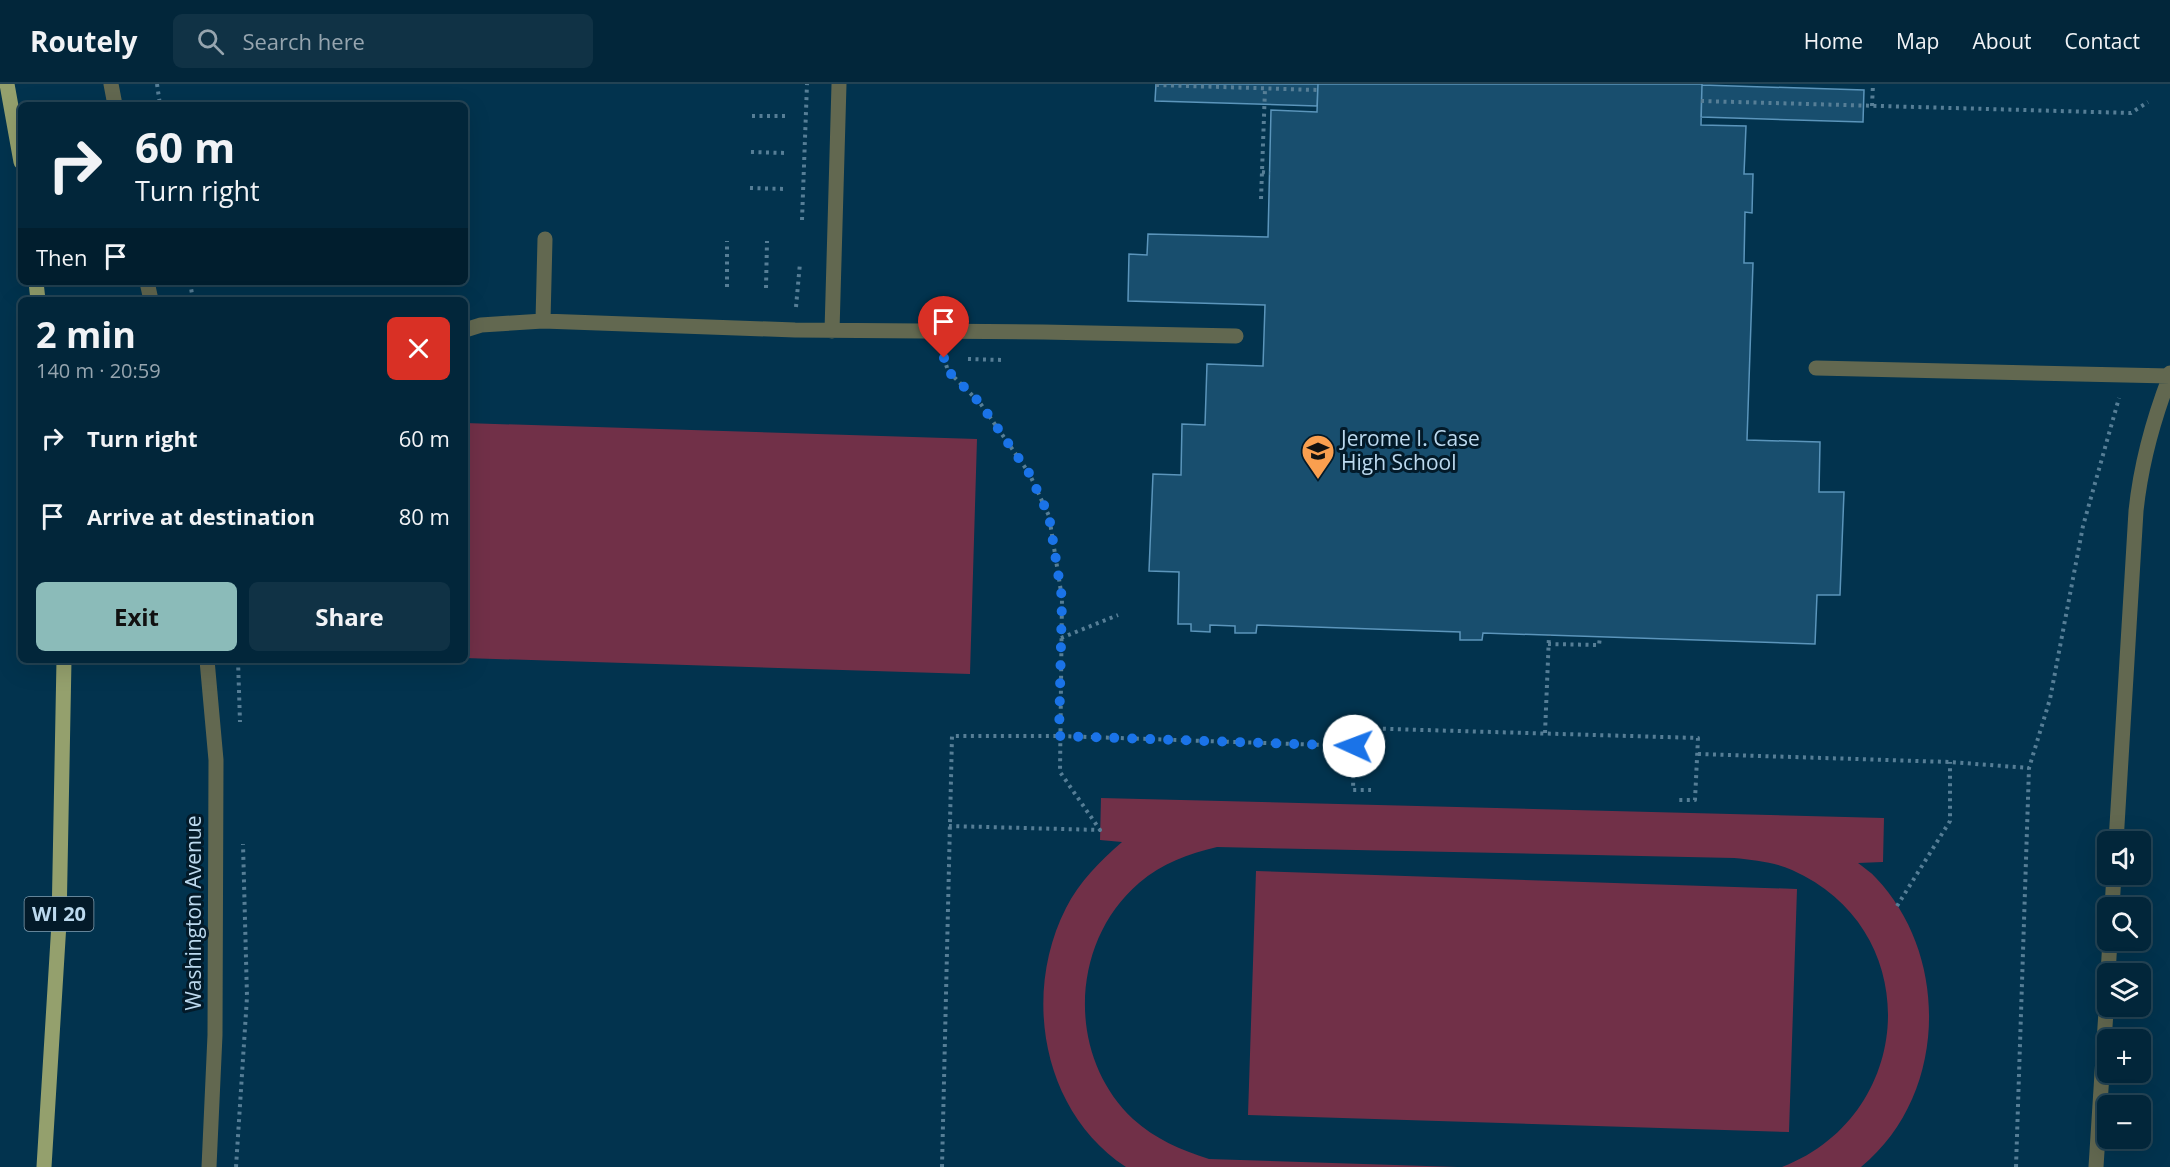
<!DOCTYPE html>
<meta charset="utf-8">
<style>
body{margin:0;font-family:"Open Sans",sans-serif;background:#103245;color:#f1f3f6;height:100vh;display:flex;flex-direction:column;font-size:22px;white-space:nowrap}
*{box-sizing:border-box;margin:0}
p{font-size:20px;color:#96a5af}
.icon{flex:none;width:33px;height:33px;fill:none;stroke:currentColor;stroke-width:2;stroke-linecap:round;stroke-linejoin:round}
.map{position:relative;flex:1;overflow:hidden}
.panel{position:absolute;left:18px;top:213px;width:450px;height:366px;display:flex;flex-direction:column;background:#02263a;border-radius:9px;box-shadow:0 6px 24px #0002,0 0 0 2px #234354}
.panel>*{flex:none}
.guide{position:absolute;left:18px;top:18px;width:450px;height:183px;border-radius:9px;box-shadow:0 6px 24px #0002,0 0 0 2px #234354;background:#02263a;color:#f1f3f6;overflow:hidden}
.buttons{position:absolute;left:2097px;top:747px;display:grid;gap:12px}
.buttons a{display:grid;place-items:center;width:54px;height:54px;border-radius:9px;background:#02263a;box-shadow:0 6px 24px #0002,0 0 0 2px #234354;font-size:30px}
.pin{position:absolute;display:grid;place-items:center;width:51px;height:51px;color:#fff;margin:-62px -26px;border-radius:50% 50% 50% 0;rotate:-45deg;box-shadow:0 0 6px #0007}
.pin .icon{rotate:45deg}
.me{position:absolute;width:66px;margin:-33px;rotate:272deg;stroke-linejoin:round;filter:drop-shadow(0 0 4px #0008)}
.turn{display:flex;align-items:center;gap:21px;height:126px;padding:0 18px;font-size:27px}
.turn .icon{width:78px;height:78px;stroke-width:2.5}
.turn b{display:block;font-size:42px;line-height:51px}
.then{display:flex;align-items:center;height:57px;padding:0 18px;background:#0003;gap:12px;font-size:22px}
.round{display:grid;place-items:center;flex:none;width:63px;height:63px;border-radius:9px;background:#103245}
.overview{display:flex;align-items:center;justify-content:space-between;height:102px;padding:0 18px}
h1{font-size:36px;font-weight:700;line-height:45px}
.primary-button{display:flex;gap:12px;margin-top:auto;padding:12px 18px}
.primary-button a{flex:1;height:69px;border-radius:9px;background:#8bbbb9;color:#111;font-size:24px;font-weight:700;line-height:69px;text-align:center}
.primary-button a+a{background:#103245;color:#f1f3f6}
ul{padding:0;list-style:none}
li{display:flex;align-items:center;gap:18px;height:78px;padding:0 18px}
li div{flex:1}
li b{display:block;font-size:22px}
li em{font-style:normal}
header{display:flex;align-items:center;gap:36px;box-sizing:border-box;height:84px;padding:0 30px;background:#02263a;border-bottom:2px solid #234354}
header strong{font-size:28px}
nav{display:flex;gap:33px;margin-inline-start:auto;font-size:21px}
.search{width:420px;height:54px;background:#103245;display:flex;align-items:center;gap:15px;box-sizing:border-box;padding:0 21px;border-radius:9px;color:#96a5af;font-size:22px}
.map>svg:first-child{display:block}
.green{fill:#713048}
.building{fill:#184e6e;stroke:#5b95bb;stroke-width:1.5}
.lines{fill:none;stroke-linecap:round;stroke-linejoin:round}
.path{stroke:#567e96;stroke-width:4;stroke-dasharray:3 4.5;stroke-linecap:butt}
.minor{stroke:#626850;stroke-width:15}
.major{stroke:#94a06d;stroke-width:15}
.route{stroke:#1a73e8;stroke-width:10;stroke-dasharray:0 18}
.labels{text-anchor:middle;stroke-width:6;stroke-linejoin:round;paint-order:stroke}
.shield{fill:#031a29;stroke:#84a0b3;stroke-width:1.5}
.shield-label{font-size:20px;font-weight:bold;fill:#bcd9ee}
.poi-label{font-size:21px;fill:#bcd9ee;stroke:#031a29;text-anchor:start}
.street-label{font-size:21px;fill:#bcd9ee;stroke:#031a29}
</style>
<header>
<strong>Routely</strong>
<div class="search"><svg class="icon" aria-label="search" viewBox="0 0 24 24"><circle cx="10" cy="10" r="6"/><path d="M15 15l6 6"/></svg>Search here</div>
<nav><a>Home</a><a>Map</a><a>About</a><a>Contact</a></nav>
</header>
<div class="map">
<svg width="2170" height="1083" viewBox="0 0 2170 1083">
<rect width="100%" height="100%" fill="#02334e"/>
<path class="green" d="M465 339 977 355 970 590 465 574Z
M1101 714 1884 734 1883 778 1858 779C1864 784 1871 788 1876 794 1951 873 1947 1013 1861 1083H1782C1917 1031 1926 845 1792 786 1774 778 1754 776 1734 774L1217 763C1188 770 1162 779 1139 799 1070 858 1066 972 1133 1035 1155 1055 1181 1066 1209 1075L1458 1083H1126C1042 1028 1022 910 1066 824 1079 798 1100 777 1122 758L1100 756Z
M1256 787 1797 805 1789 1048 1248 1031Z"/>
<path class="building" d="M1156 0H1318L1317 22 1155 17Z
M1318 0H1702L1701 41 1746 42 1744 90H1753L1752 129 1745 128 1744 179H1753L1747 356 1820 358 1819 408H1844L1840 511H1817L1815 560 1483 549 1482 556H1460V548L1257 541 1256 549H1235V542L1210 541V548L1191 547V540H1178L1179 488 1149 487 1153 390 1181 391 1182 340 1205 341 1207 280 1263 282 1265 221 1128 217 1129 170 1147 171 1148 150 1268 153 1271 26 1317 28Z
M1702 1 1864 6 1863 38 1701 33Z"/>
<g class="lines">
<path class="path" d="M157 0 160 21
M1156 1 1318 6
M1701 17 2131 29 2148 18
M1872 22 1873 0
M752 32H787
M751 68 786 69
M1262 88 1270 89
M750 104 786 105
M1261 115 1265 5
M802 136 807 0
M190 198 193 216
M727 203V157
M766 204 767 157
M796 223 800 179
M944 274 948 287 980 319 1029 389 1049 432 1062 514 1060 688 1100 746 949 742
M968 275 1003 276
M1061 554 1118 531
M1548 560 1599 561 1600 553
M238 576 240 638
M1545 649 1549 551
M1354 662 1356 644 1698 654 1695 716H1678
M1698 670 1950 678 2029 684
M1897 822 1950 737V678
M236 1083 247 913 243 760
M942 1083 952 652H1059L1354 662 1353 706H1371
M2016 1083 2029 684 2050 615 2083 442 2119 314"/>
<path class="minor" d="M111 0 115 21
M147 198 151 216
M543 237 545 155
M465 246 481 241 543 237 795 246 1043 248 1236 252
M832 247 839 0
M1816 284 2170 292V289
M207 576 216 676 215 951 209 1083
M2116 758 2136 427C2141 379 2153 336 2170 292
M2112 824 2114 790
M2108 890 2110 856
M2096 1083 2108 896"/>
<path class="major" d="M7 0 21 78
M36 198 38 216
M44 1083 59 839 64 576"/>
</g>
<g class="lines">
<path class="route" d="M944 274 948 287 980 319 1029 389 1049 432 1062 514 1059 652 1354 662"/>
</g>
<defs>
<symbol id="school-pin" viewBox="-11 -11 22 30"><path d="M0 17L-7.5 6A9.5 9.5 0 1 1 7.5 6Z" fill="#fa9f4f" stroke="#031a29"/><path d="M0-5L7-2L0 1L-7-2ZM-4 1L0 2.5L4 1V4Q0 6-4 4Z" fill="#111"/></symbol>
</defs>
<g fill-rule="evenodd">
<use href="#school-pin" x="1299" y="348" width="38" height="52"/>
</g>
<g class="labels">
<rect class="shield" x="24.5" y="813" width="69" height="34" rx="4.5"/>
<g class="shield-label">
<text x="59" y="837">WI 20</text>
</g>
<g class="poi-label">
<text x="1341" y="362">Jerome I. Case<tspan x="1341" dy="24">High School</tspan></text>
</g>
<g class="street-label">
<text transform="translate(194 829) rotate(-90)" y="7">Washington Avenue</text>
</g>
</g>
</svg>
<div class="buttons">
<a><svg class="icon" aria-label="sound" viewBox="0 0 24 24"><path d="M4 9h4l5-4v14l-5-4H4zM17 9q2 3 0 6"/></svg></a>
<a><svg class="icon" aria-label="search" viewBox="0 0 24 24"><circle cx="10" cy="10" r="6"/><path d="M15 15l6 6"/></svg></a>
<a><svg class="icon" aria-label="layers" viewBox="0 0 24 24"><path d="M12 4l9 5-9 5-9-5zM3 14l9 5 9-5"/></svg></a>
<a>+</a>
<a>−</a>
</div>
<div class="pin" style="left:944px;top:274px;background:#d93025"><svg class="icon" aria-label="arrive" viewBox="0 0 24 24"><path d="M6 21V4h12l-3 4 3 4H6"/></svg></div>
<svg class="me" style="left:1354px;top:662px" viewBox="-20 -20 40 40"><circle r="19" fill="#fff"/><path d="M0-13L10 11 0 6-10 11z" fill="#1a73e8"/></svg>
<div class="guide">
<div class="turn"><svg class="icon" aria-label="right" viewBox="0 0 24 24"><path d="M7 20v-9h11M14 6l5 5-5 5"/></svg><div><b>60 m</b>Turn right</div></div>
<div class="then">Then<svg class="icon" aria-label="arrive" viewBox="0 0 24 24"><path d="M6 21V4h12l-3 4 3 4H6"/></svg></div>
</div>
<section class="panel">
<div class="overview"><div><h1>2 min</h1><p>140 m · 20:59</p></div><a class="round" style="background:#d93025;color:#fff"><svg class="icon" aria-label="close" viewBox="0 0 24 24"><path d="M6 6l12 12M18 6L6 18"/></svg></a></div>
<ul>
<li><svg class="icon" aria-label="right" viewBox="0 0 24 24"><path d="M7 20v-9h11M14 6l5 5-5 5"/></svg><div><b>Turn right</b></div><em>60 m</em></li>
<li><svg class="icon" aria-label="arrive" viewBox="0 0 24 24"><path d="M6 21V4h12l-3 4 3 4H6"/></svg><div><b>Arrive at destination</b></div><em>80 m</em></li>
</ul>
<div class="primary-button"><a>Exit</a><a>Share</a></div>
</section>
</div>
